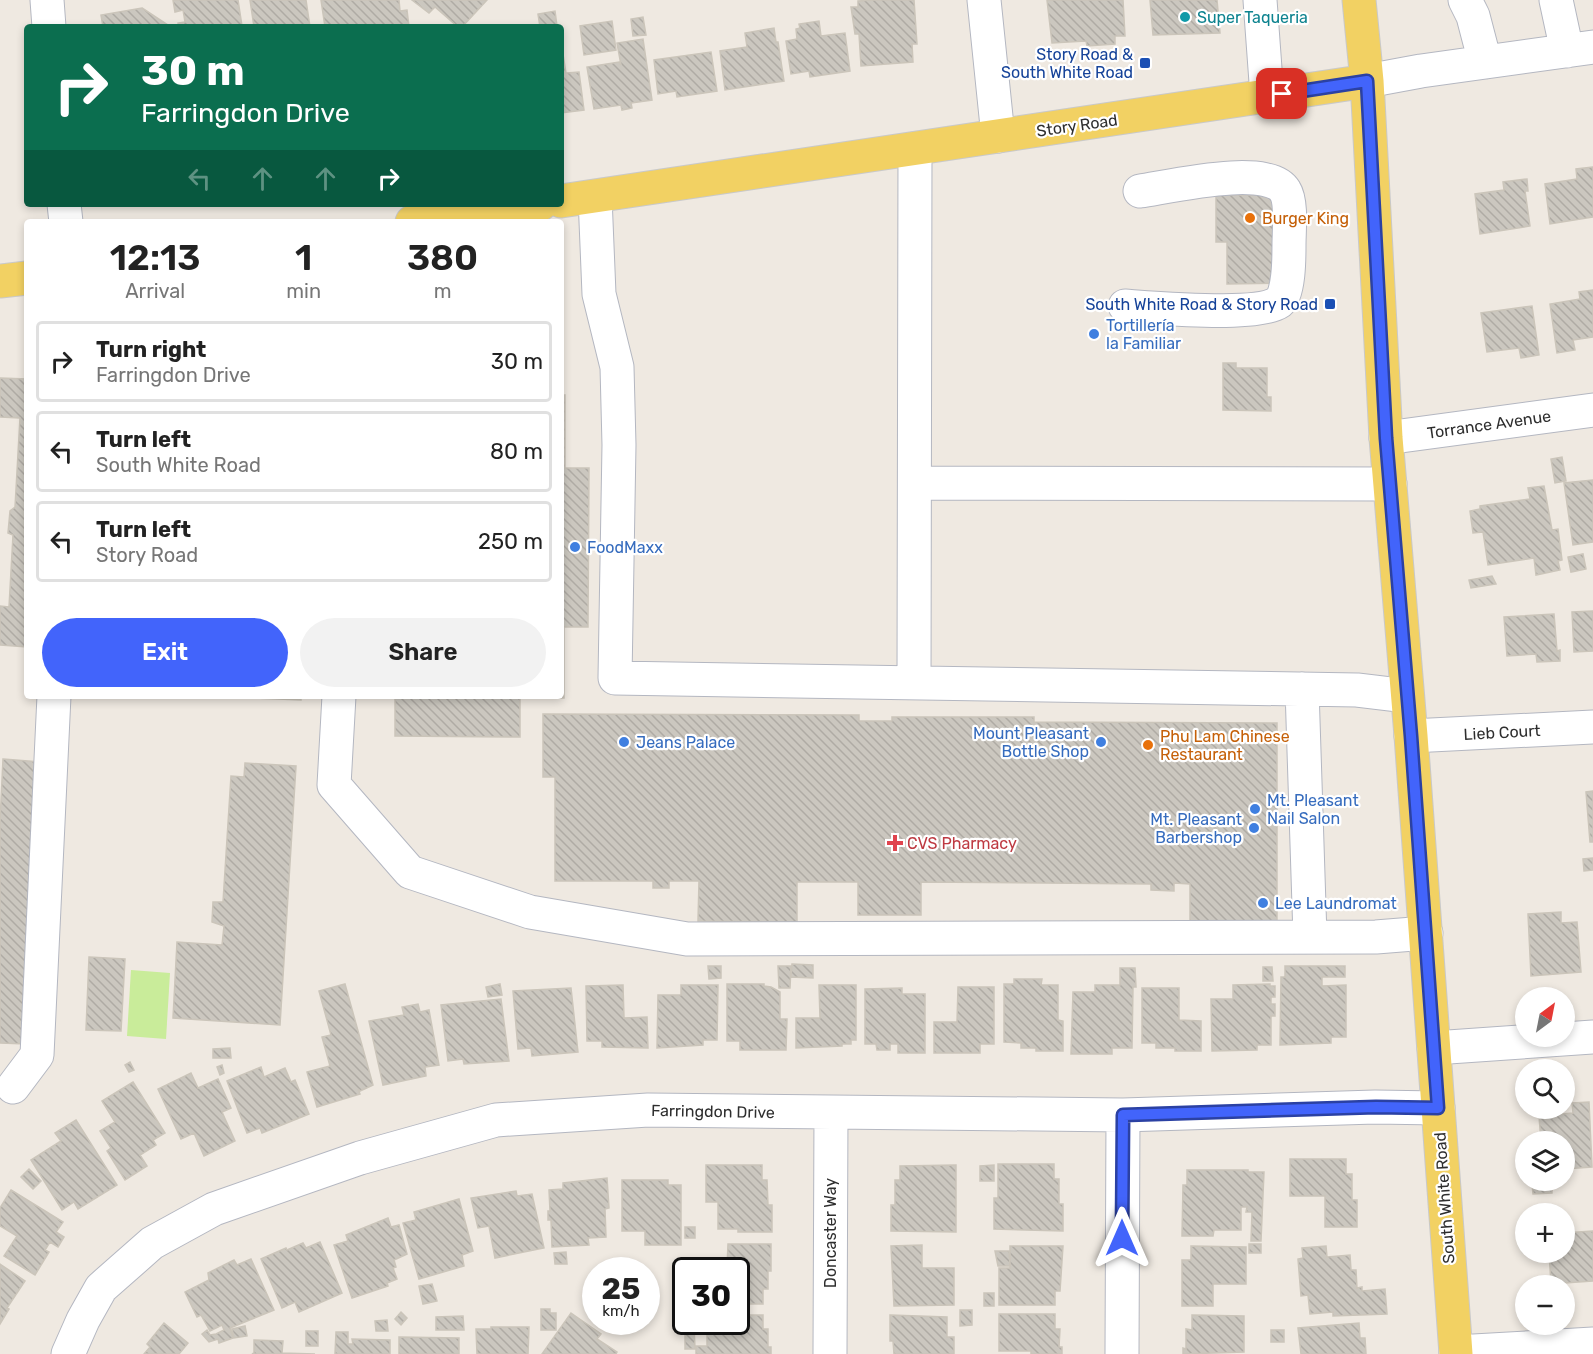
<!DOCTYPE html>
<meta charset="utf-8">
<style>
body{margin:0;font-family:Rubik,sans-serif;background:#f2f2f2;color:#222;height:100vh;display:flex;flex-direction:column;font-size:22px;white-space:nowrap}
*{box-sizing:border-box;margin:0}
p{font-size:20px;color:#767676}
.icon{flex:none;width:33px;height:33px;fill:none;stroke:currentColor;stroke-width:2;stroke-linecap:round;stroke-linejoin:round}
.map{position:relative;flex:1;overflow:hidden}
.details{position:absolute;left:24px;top:219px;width:540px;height:480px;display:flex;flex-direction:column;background:#fff;border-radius:6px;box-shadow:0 3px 9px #0003}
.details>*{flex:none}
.top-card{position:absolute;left:24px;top:24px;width:540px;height:183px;border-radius:6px;box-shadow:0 3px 9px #0003;background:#0b6e4f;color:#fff;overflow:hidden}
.needle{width:39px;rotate:32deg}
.fabs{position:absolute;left:1515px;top:987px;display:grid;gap:12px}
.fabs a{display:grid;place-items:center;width:60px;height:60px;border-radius:50%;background:#fff;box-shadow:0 3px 9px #0003;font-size:30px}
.speed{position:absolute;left:582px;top:1257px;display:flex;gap:12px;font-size:30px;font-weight:700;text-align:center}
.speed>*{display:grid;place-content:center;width:78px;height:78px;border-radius:50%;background:#fff;box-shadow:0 3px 9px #0003;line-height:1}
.speed small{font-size:15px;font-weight:400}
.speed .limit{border:3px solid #111;border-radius:9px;background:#fff;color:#111}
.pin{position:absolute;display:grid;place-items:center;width:51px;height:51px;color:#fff;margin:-26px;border-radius:12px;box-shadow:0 3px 9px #0006}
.me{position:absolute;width:66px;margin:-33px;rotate:0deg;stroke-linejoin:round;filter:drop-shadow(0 0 4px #0008)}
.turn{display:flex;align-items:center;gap:21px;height:126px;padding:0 18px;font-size:27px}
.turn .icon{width:78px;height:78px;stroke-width:2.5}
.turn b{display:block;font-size:42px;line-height:51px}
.lanes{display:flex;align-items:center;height:57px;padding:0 18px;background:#0003;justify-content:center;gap:30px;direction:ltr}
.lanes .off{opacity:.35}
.eta{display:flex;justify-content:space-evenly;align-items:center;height:102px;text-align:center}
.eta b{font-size:36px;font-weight:600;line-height:42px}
.action{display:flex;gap:12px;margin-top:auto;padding:12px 18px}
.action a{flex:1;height:69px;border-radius:36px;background:#4264fb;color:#fff;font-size:24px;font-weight:600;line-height:69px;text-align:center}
.action a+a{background:#f2f2f2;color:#222}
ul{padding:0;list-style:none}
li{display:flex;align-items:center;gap:18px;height:81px;margin:0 12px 9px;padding:0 6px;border:3px solid #e0e0e0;border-radius:6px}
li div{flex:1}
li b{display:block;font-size:22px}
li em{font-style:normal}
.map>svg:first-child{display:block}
.pitch{fill:#c9ec9a}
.building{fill:url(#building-back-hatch);stroke:#cbc5ba;stroke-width:1.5}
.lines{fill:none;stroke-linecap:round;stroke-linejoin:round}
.minor-casing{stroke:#b4b7c1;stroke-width:35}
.major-casing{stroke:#c9c9c9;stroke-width:35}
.minor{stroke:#fff;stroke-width:33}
.major{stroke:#f2d163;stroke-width:33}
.route-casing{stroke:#2b41a3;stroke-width:15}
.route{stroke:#4264fb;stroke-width:10}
.culture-dot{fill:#0f9aa8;stroke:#fff;stroke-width:2}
.transit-dot{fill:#1a4fb4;stroke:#fff;stroke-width:2}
.food-dot{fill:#e8710a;stroke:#fff;stroke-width:2}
.shop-dot{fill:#3f7fe0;stroke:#fff;stroke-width:2}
.health-dot{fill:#e0444e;stroke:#fff;stroke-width:2}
.labels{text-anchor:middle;stroke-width:4.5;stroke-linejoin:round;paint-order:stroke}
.culture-label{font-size:16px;fill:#0d838f;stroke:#fff;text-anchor:start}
.transit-label{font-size:16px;fill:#164399;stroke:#fff;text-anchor:end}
.street-label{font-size:16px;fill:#2e2e2e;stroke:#fff}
.food-label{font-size:16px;fill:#c56008;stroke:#fff;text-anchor:start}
.shop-label{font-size:16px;fill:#366cbe;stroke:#fff;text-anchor:start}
.health-label{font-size:16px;fill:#be3a42;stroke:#fff;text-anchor:start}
</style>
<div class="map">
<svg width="1593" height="1354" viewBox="0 0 1593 1354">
<defs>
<pattern id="building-back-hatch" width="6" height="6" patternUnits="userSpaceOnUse" patternTransform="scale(1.5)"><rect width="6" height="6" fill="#cbc7bf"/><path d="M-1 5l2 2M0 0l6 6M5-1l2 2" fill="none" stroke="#afaba4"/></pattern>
</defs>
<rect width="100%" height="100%" fill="#efe9e1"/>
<path class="pitch" d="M131 970 170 973 166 1039 127 1036Z"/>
<path class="building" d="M173 0H238L242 26 179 27 178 23 185 22 183 10 175 12Z
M250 0H306L310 27H254Z
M321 0H399L400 11 407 10 409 27H325Z
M412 0H487L462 27H458L435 7 429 13Z
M874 0H914L917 44H912L913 62 861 66 859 34H855L851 7H858V1Z
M1047 0H1123L1125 36H1115V44L1087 46 1086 41 1052 43Z
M1150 0H1217L1220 33 1153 35Z
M142 8 171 27H103L101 15Z
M555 11 557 26 540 27 538 14Z
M643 17 646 35 633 36 631 19Z
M612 21 616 50 584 55 580 26Z
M819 21 821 36 845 33 850 71 810 77 809 71 791 74 786 41 797 39 796 29 800 28 799 24Z
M774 28 776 42H778L784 81 725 90 720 51 747 47 745 33Z
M643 39 652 100 631 103 632 108 622 110 621 105 594 109 587 67 619 62 621 65 617 43Z
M562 48 566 73 579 72 584 110 561 113Z
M711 52 717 91 677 97 676 91 658 94 654 60Z
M1593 167V217L1550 224 1545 184 1577 179 1576 169Z
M1527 179 1528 191H1525L1530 226 1480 234 1475 194 1504 190 1503 182Z
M1216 195H1284V283L1227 284V242H1216Z
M1593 290V337L1573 340 1575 350 1557 353 1550 304 1580 299 1579 292Z
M1532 306 1539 355 1521 358 1519 348 1487 352 1481 313Z
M1223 363H1236V368H1267V397H1271V411L1223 410Z
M0 378 27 379V647L0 645V606L9 607 13 535 8 533 10 511 15 507 20 418 0 417Z
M561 395H565V468H589L588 627H564V698H520V737L395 736V696H561Z
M1562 457 1566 481 1555 483 1551 459Z
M1593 480V542L1573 545 1564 483Z
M1544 486 1552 530 1558 529 1562 560 1558 561 1560 570 1536 575 1534 558 1488 565 1483 532 1473 533 1470 511 1480 509V506L1530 499 1528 488Z
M1583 554 1586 569 1571 572 1568 557Z
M1492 576 1496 584 1471 588 1469 580Z
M1593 611V651L1574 652 1572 612Z
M1554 614 1557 651 1560 650V661L1537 662 1536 654 1507 656 1504 617Z
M251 696H301V700L251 698Z
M543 714 859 715V721H892V717H1034V722L1277 723V923L1190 922V884L1174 883V891L1151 890V884L921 882V915H858V882H797V922L698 921 699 881H669V888H653V881H555V777H543Z
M3 759 40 762 26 1044 0 1043V822Z
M245 763 296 766 280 1025 173 1018 177 942 222 945 224 926 212 922 213 902H223L231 776 244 777Z
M1593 791V842H1590L1586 792Z
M1593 858V870L1584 871 1583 859Z
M1561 912V923L1577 922 1581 972 1531 976 1528 914Z
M89 957 125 959 121 1031 86 1030Z
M792 964 813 965V978L791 977Z
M708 966H721V978L709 979Z
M778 966H791L790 988H779Z
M1285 966H1345V977H1322V986L1346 985V1037H1331V1043L1280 1045 1281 977H1285Z
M1263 967H1272L1273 981H1263Z
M1120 968H1135L1136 987H1133L1132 1048H1112V1054H1071L1073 992H1095V985H1120Z
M1014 979H1042L1041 985H1058V1020L1063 1021V1051H1036V1048H1021V1043L1004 1042V984H1014Z
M345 984 373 1085 360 1091 358 1089 360 1094 317 1107 307 1072 330 1066 322 1037 331 1035 319 991Z
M500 984 502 995 488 997 486 987Z
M727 984H764V986L771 987 780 992V1019H787L786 1050H740V1041H727Z
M1270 984V986H1275V997H1271V1004H1275V1016H1271V1045H1257V1050L1212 1051 1211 999H1233V985Z
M623 985 624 1018 647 1017 648 1048 602 1047V1041H587L586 986Z
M681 985H718L717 1040H703V1045L657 1048 658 995H681Z
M819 985H856V1040H851V1044H842V1046L796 1048V1018H820Z
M958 987H994V1044H980V1053H934V1022H957Z
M571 988 578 1052 532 1056 531 1048 518 1049 513 991Z
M902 988V994H925V1053H898V1044H890V1050H877L876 1044H865V989Z
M1142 988H1179V1020L1201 1021V1051H1175V1048H1156V1043H1142Z
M501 999 509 1061 464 1064 463 1059 448 1061 441 1005Z
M418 1004 420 1012 429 1010 439 1065 425 1067 426 1076 383 1085 369 1021 404 1015 402 1007Z
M230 1048 231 1058H213V1049Z
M130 1062 134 1070 129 1072 125 1065Z
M222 1065 224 1073 220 1075 217 1067Z
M261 1067 264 1077 285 1068 291 1082 295 1080 309 1114 262 1133 260 1128 247 1133 227 1081Z
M191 1073 198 1088 218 1079 231 1108 222 1112 235 1141 204 1156 194 1133 181 1139 158 1089Z
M133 1082 165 1133 153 1140 156 1145 140 1155 147 1166 125 1180 107 1151 111 1148 100 1131 115 1122 102 1101Z
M1589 1102 1592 1167 1565 1169 1564 1142H1541L1539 1116 1573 1113 1572 1103Z
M76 1120 117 1185 78 1209 74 1202 62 1210 31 1160 61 1141 55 1133Z
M1290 1159H1346V1174H1352V1200H1357V1227H1325V1196H1290Z
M998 1164H1054V1179H1059V1204H1063V1231L994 1229V1198H998Z
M706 1165H762V1180H767L768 1205H772V1232H738V1229H718V1202H706Z
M956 1165V1232L891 1231V1205H895V1180H900V1166Z
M994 1165V1181H980V1166Z
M29 1169 41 1181 33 1189 21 1177Z
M1187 1170H1248V1172H1264L1261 1241H1251L1252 1212H1246L1247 1207H1241V1230H1214L1213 1236H1182L1183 1185H1187Z
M607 1178 609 1208 605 1209 606 1237 588 1238 589 1245 552 1247 551 1220H548V1211H550L549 1190 563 1189V1183Z
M622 1180H668V1185H681V1245H645V1231H622Z
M1552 1181V1193L1533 1194 1532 1183Z
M11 1190 63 1222 56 1232 64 1237 58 1247 50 1242 45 1250 49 1252 35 1275 4 1256 17 1236 0 1226V1208Z
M516 1191 517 1196 532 1194 544 1248 495 1258 489 1226 478 1228 471 1198Z
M459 1199 473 1251 462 1255 464 1266 419 1279 403 1223 416 1220 414 1212Z
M388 1218 391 1227 399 1225 407 1254 394 1260 396 1267 393 1268 397 1279 387 1283 388 1286 352 1298 334 1245 348 1241 346 1235Z
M685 1227H695V1238H685Z
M1593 1231V1281L1551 1284 1549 1252H1564V1233Z
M320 1242 342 1293 299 1312 295 1302 282 1308 261 1259 286 1248 287 1250 303 1243 306 1248Z
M728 1244H771V1271H768V1289H763V1304H736V1270H707V1267H727Z
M1249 1244H1261V1253H1249Z
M922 1245V1268H954V1305L894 1306 891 1246Z
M1010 1246H1063L1060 1291H1055V1305H999V1268H1010Z
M1191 1246 1246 1247V1284H1213V1306H1182V1260H1191Z
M1326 1246 1327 1257 1350 1255 1351 1270H1356L1357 1288 1362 1287V1291L1385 1289 1387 1314 1333 1316V1312L1310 1314 1308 1295 1301 1296 1298 1259 1303 1258 1302 1248Z
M995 1251H1009L1010 1266H998Z
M566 1252 567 1264H555L554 1253Z
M251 1259 274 1310 230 1328 233 1338 219 1343 218 1339 209 1342 202 1334 207 1330 210 1335 216 1334 224 1330 222 1325 210 1331 201 1315 197 1317 185 1292 209 1280 208 1273 234 1260 237 1265Z
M0 1264 25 1281 7 1308 9 1309 0 1324Z
M432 1284 437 1301 423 1304 419 1286Z
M984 1293H994V1306H984Z
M541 1309H550V1313H556V1330H541Z
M960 1310H972V1325L960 1326Z
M401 1312 407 1318 401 1325 395 1319Z
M571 1313 601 1334 597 1339 617 1352 616 1354H542Z
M676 1314H684L685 1326H677Z
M999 1314H1055V1329H1060L1059 1347H1062V1354H1031V1351H999Z
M736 1315H763V1329H768V1347H771V1354H696V1346H707V1322H736Z
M890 1315 947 1317V1337H954V1354H894L893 1341H890Z
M1192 1315 1244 1316V1352L1183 1354V1348L1186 1349V1329L1192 1330Z
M463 1316 464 1330H436V1317Z
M387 1320 388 1331H376L375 1321Z
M164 1323 188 1343 179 1354H144L150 1347 147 1344Z
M1359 1323 1360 1338H1365L1366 1354H1301L1298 1328Z
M685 1325H694L695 1349H685Z
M245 1326 247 1336 234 1338 232 1329Z
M491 1327H529L528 1354H477L476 1329H491Z
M1271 1330H1284V1342H1271Z
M306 1331H318V1346H306Z
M336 1332H348V1344H353L352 1339 390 1340V1354H335Z
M399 1337 459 1338V1354H399Z
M254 1340 283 1341 282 1353 315 1354H252L254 1353Z"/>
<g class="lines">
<defs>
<path id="minor" d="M47 0 49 27
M984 0 998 136
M1260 0 1267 96
M1465 0 1473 16 1485 62
M1556 0 1567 51
M1367 81 1421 71 1593 47
M595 197 599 294 617 367 619 445 615 678 1357 690 1407 696
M64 204 66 222
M1125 306C1154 308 1258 317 1279 302 1289 294 1289 258 1289 245 1289 231 1292 202 1285 191 1269 163 1168 187 1140 191
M1386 438 1593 410
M915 483 1390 484
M914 683 915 149
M1302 689 1310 937
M339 696 334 785 410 872 530 912 687 939 1376 937 1426 933
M1411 736 1593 727
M1434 1048 1593 1037
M13 1087 37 1055 54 696
M1456 1352 1593 1344
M68 1354 83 1320 101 1288 152 1243 214 1209 360 1158 496 1120 648 1110 1123 1115 1375 1107 1438 1108
M830 1354 831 1113
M1122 1354 1123 1115"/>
<path id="major" d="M1359 0 1367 81 1386 438 1411 736 1456 1354
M561 201 1367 81
M412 222 541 204
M0 281 27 278"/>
</defs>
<use href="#minor" class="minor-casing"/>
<use href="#major" class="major-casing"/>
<use href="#minor" class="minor"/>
<use href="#major" class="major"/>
</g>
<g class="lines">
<defs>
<path id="route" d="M1122 1238 1123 1115 1376 1107 1438 1108 1411 736 1386 438 1367 81 1282 94"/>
</defs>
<use href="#route" class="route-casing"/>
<use href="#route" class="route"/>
</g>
<circle class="culture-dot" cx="1185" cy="17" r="6"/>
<g class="transit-dot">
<rect x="1139" y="57" width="12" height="12" rx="3"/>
<rect x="1324" y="298" width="12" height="12" rx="3"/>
</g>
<g class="food-dot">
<circle cx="1250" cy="218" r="6"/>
<circle cx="1148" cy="745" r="6"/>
</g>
<g class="shop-dot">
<circle cx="1094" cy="334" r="6"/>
<circle cx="575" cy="547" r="6"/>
<circle cx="624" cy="742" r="6"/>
<circle cx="1101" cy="742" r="6"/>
<circle cx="1255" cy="809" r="6"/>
<circle cx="1254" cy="828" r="6"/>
<circle cx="1263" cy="903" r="6"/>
</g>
<path class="health-dot" d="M892 834h6v6h6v6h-6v6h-6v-6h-6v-6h6z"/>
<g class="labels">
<g class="culture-label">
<text x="1197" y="23">Super Taqueria</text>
</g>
<g class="transit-label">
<text x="1133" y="60">Story Road &amp;<tspan x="1133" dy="18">South White Road</tspan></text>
<text x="1318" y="310">South White Road &amp; Story Road</text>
</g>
<g class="street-label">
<text transform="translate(1077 125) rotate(-8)" y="6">Story Road</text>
<text transform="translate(1489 424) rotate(-8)" y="6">Torrance Avenue</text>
<text transform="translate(1502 732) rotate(-3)" y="6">Lieb Court</text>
<text transform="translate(713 1111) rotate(1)" y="6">Farringdon Drive</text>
<text transform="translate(1444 1198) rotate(-94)" y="6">South White Road</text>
<text transform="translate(830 1233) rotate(-90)" y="6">Doncaster Way</text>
</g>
<g class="food-label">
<text x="1262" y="224">Burger King</text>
<text x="1160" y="742">Phu Lam Chinese<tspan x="1160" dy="18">Restaurant</tspan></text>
</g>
<g class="shop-label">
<text x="1106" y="331">Tortillería<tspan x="1106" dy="18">la Familiar</tspan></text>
<text x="587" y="553">FoodMaxx</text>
<text x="1089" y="739" text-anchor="end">Mount Pleasant<tspan x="1089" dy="18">Bottle Shop</tspan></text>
<text x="636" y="748">Jeans Palace</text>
<text x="1267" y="806">Mt. Pleasant<tspan x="1267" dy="18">Nail Salon</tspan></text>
<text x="1242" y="825" text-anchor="end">Mt. Pleasant<tspan x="1242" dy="18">Barbershop</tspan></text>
<text x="1275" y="909">Lee Laundromat</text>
</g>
<g class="health-label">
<text x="907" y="849">CVS Pharmacy</text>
</g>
</g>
</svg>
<div class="fabs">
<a><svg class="needle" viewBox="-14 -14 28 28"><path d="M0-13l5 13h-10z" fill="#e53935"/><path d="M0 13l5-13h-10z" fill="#767676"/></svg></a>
<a><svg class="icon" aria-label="search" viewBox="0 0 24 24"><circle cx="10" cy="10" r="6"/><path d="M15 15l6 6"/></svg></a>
<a><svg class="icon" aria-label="layers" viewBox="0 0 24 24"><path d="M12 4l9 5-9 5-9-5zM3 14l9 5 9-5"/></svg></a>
<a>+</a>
<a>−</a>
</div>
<div class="speed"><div>25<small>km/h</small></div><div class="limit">30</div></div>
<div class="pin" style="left:1282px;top:94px;background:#d93025"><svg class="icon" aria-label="arrive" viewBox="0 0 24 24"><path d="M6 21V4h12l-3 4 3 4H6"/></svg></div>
<svg class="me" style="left:1122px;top:1238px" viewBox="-20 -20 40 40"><path d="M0-17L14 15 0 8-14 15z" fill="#4264fb" stroke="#fff" stroke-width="4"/></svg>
<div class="top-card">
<div class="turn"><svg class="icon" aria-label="right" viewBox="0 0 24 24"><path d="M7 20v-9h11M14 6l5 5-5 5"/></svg><div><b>30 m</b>Farringdon Drive</div></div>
<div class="lanes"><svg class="icon off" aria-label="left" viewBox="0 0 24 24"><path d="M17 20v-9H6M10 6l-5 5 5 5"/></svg><svg class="icon off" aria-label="ahead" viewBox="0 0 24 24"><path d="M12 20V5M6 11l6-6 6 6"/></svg><svg class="icon off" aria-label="ahead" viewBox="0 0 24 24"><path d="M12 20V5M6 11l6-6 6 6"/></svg><svg class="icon" aria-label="right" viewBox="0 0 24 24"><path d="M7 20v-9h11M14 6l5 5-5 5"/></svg></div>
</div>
<section class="details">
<div class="eta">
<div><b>12:13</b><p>Arrival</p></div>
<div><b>1</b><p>min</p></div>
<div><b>380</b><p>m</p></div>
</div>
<ul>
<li><svg class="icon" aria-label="right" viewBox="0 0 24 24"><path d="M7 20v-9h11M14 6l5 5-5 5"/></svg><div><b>Turn right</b><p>Farringdon Drive</p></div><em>30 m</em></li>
<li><svg class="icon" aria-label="left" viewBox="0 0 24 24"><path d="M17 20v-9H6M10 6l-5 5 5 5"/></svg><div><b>Turn left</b><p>South White Road</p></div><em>80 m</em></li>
<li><svg class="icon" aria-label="left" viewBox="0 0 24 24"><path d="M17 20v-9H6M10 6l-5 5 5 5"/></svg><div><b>Turn left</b><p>Story Road</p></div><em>250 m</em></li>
</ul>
<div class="action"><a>Exit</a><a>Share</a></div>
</section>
</div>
